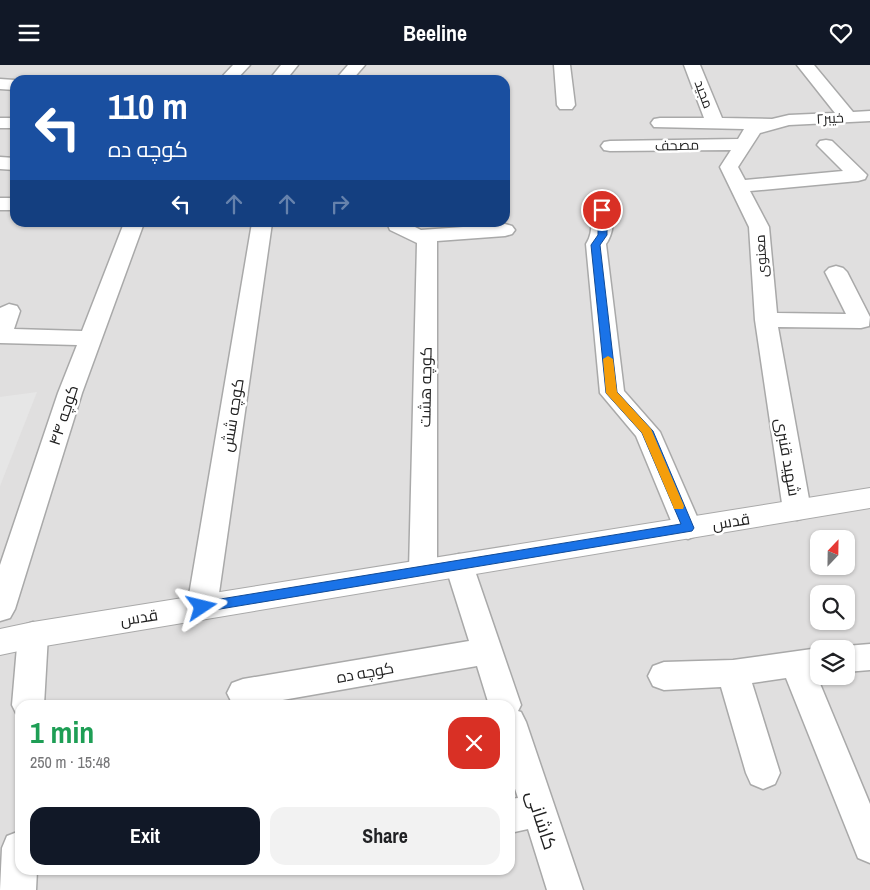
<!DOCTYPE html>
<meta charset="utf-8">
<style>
body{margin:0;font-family:"Archivo Narrow",Cairo,sans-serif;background:#f2f2f2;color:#202124;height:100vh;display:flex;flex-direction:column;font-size:19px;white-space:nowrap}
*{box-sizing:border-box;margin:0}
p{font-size:16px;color:#757577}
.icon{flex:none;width:28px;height:28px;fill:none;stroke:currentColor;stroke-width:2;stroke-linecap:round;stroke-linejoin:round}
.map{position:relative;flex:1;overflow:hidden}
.side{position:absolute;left:15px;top:635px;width:500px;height:175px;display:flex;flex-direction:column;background:#fff;border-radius:15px;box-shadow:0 1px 4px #0004}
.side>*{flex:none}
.hud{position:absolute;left:10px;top:10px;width:500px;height:152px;border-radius:15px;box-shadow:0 1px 4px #0004;background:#1a4fa0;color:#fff;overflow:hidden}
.needle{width:32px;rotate:22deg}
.controls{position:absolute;left:810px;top:465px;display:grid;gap:10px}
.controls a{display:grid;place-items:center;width:45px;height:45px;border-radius:10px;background:#fff;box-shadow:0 1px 4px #0004;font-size:25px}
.pin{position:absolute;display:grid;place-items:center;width:42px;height:42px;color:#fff;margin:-21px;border:2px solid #fff;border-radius:50%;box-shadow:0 1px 5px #0007}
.me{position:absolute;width:55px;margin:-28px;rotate:80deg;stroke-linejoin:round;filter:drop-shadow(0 0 4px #0008)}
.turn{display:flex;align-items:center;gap:18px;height:105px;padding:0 15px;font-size:22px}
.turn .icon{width:65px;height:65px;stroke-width:2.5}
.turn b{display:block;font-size:35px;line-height:42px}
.lanes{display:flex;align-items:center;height:48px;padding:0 15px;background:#0003;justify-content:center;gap:25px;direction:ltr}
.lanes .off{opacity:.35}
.round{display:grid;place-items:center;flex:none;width:52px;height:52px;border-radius:15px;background:#f2f2f2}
.headline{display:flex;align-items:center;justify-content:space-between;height:85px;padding:0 15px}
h1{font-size:30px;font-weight:700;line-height:38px;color:#1e9e55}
.button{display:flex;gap:10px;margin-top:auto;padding:10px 15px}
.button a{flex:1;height:58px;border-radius:15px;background:#111827;color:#fff;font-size:20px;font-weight:700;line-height:58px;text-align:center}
.button a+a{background:#f2f2f2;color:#202124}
header{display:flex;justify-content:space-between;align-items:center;height:65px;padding:0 15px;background:#111827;color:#fff;font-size:22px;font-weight:700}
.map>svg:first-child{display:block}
.residential{fill:#e0dfdf;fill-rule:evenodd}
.parking{fill:#e6e6e6}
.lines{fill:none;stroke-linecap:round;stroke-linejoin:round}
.minor-casing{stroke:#a9a9a9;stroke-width:3}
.tertiary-casing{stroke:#a9a9a9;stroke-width:2}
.minor{fill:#fff;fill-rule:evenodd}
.tertiary{fill:#fff;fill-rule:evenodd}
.route{fill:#1a73e8;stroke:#114b97}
.slow{fill:#f59e0b}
.labels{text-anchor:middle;stroke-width:5;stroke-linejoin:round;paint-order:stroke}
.far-street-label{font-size:14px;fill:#222;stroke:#fff}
.street-label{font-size:16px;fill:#222;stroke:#fff}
.near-street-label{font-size:19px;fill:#222;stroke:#fff}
</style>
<header><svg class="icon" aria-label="menu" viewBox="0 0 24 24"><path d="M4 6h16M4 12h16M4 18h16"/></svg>Beeline<svg class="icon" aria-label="heart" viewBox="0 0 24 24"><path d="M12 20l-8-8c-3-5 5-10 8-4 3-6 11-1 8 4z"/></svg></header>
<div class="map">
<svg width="870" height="825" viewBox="0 0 870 825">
<rect width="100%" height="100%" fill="#f3efe8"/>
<path class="residential" d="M0 0H870V825H0ZM15 15H505V158H15ZM819 474H846V501H819ZM819 529H846V556H819ZM819 584H846V611H819ZM20 640H510V805H20Z"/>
<path class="parking" d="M37 327 0 421V332Z"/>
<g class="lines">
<defs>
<path id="minor" d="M233 0H250L236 15H219Z
M281 0H298L286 15H269Z
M348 0H365L352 15H335Z
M554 0H570L575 40 572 44H560L557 40Z
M684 0H700L722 53 772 54 789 50 835 48 797 0H814L853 47 870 46V56L789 60 760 68 738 102 745 115 843 106 817 80 820 76 826 75 832 76 867 110 865 114 858 116 750 126 769 162 777 248 846 249 825 207 829 203 836 201 843 203 847 207 870 252 869 261 861 263 778 262 811 445 807 452 797 455 787 452 783 445 755 255 749 162 720 102 731 85 610 86 604 85 601 81 604 77 610 76 738 74 744 64 654 62 651 58 654 54 660 53H704Z
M0 14 15 15V25L0 24Z
M0 53H15V63H0Z
M0 92 15 93V105L0 104Z
M0 133H15V145H0Z
M602 139 609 141C616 151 613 169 606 179L624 326 660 367 702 463 698 470 688 474 678 470 674 463 636 371 600 328 586 179C596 164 587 152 595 141Z
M124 158H144L82 328 15 544 10 553 0 556V500L58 328 77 280 0 278V243L9 239 17 241 20 246 14 264 82 266Z
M252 158H272L217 542 212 551 202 554 192 551 187 542Z
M387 158H407L421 165 505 159 512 161 515 165 512 169 505 171 437 176V506L433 514 423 517 413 514 409 506 417 178 390 165Z
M459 489 469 492 473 500 521 640 518 646 521 647 526 657 583 825H547L528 764 510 768V734L518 733 510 708V640H489L477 601 254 640H238L232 638 227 628 232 618 243 614 469 576 445 500 449 492Z
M33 557 44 561 48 570 44 640H20V651L17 650 12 640 18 570 22 561Z
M870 579V605L846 607V584H838L846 581Z
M819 583 822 584H819V609H816L870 739V798L858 793 786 613 752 618 780 708 775 719 763 724 751 719 746 708 721 622 664 625 653 621 648 611 653 601 664 597 733 595Z
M20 766V805H37L36 825H0L2 783 7 771Z"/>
<path id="tertiary" d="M870 423V443L33 583 0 590V564L33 557Z"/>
</defs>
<use href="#minor" class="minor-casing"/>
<use href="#tertiary" class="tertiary-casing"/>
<use href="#minor" class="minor"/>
<use href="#tertiary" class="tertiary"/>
</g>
<path class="route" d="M602 142 607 145V170L600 180 617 327 653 366 694 463 692 466 202 547 198 546 196 542 198 538 202 537 681 459 642 368 606 328 591 180 598 170V145Z"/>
<path class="slow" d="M608 291 613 294 617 327 651 364 684 441 683 444H674L673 441 642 368 606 328 603 294Z"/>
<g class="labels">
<g class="far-street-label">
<text transform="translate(704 29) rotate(69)" y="5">مجید</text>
<text transform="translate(830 53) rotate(-3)" y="5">خیبر۲</text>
<text transform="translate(677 80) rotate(-1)" y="5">مصحف</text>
<text transform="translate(761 191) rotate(-94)" y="5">معنوی</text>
</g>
<g class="street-label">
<text transform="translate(425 322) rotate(-89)" y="6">کوچه هشت</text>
<text transform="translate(63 350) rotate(-72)" y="6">کوچه ۴۴</text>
<text transform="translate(232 350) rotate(-81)" y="6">کوچه شش</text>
<text transform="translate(788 392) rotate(80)" y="6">شهید قنبری</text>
<text transform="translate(731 456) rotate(-9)" y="6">قدس</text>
<text transform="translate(139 552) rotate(-9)" y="6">قدس</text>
<text transform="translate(365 607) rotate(-10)" y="6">کوچه ده</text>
</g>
<g class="near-street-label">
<text transform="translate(542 755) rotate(72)" y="7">کاشانی</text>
</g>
</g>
</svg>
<div class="controls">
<a><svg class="needle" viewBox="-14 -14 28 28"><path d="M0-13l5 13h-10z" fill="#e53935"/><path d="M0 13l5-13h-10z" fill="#757577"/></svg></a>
<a><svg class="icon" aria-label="search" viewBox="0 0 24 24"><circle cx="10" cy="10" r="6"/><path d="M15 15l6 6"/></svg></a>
<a><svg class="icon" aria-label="layers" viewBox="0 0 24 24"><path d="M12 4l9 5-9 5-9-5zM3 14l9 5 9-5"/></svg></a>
</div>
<div class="pin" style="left:602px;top:145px;background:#d93025"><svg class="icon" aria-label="arrive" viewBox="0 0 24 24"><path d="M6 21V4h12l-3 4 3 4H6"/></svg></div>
<svg class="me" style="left:202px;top:542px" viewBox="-20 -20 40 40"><path d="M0-17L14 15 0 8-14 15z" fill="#1a73e8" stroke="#fff" stroke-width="4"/></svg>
<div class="hud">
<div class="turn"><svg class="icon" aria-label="left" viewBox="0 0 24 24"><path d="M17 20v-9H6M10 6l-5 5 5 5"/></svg><div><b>110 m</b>کوچه ده</div></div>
<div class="lanes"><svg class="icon" aria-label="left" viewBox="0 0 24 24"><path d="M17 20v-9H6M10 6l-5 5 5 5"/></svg><svg class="icon off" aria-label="ahead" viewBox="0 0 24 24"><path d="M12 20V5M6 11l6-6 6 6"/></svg><svg class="icon off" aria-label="ahead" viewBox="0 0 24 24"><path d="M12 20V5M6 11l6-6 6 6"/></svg><svg class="icon off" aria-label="right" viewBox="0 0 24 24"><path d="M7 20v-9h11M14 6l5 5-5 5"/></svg></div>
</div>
<section class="side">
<div class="headline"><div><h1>1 min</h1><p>250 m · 15:48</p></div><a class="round" style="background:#d93025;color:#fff"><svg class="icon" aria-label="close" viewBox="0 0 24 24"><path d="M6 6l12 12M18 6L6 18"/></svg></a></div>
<div class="button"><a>Exit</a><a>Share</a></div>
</section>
</div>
